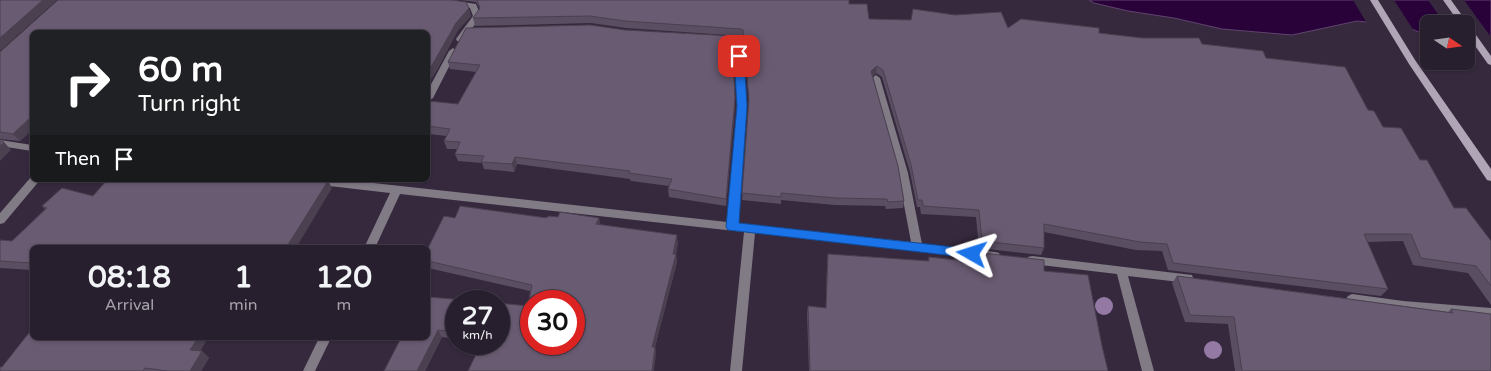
<!DOCTYPE html>
<style>
body{margin:0;font-family:"Varela Round",sans-serif;background:#302736;color:#f1f3f6;height:100vh;display:flex;flex-direction:column;font-size:19px;white-space:nowrap}
*{box-sizing:border-box;margin:0}
p{font-size:16px;color:#a5a2aa}
.icon{flex:none;width:28px;height:28px;fill:none;stroke:currentColor;stroke-width:2;stroke-linecap:round;stroke-linejoin:round}
.map{position:relative;flex:1;overflow:hidden}
.panel{position:absolute;left:30px;top:245px;width:400px;height:95px;display:flex;flex-direction:column;background:#281f2e;border-radius:8px;box-shadow:0 1px 4px #0004,0 0 0 1px #443d4a}
.panel>*{flex:none}
.banner{position:absolute;left:30px;top:30px;width:400px;height:152px;border-radius:8px;box-shadow:0 1px 4px #0004,0 0 0 1px #443d4a;background:#202124;color:#fff;overflow:hidden}
.needle{width:32px;rotate:103deg}
.buttons{position:absolute;left:1420px;top:15px;display:grid;gap:10px}
.buttons a{display:grid;place-items:center;width:55px;height:55px;border-radius:8px;background:#281f2e;box-shadow:0 1px 4px #0004,0 0 0 1px #443d4a;font-size:25px}
.speed{position:absolute;left:445px;top:290px;display:flex;gap:10px;font-size:25px;font-weight:700;text-align:center}
.speed>*{display:grid;place-content:center;width:65px;height:65px;border-radius:50%;background:#281f2e;box-shadow:0 1px 4px #0004,0 0 0 1px #443d4a;line-height:1}
.speed small{font-size:12px;font-weight:400}
.speed .limit{border:8px solid #d22;background:#fff;color:#111}
.pin{position:absolute;display:grid;place-items:center;width:42px;height:42px;color:#fff;margin:-21px;border-radius:10px;box-shadow:0 2px 8px #0006}
.me{position:absolute;width:55px;margin:-28px;rotate:276deg;stroke-linejoin:round;filter:drop-shadow(0 0 4px #0008)}
.turn{display:flex;align-items:center;gap:18px;height:105px;padding:0 25px;font-size:22px}
.turn .icon{width:65px;height:65px;stroke-width:2.5}
.turn b{display:block;font-size:35px;line-height:42px}
.then{display:flex;align-items:center;height:48px;padding:0 25px;background:#0003;gap:10px;font-size:19px}
.eta{display:flex;justify-content:space-evenly;align-items:center;height:85px;text-align:center}
.eta b{font-size:30px;font-weight:700;line-height:35px}
.map>svg:first-child{display:block}
.water{fill:#280239;stroke:#60436e}
.pier{fill:#36293e}
.lines{fill:none;stroke-linecap:round;stroke-linejoin:round}
.street{fill:#817b86;fill-rule:evenodd}
.secondary{fill:#b0a5b7;fill-rule:evenodd}
.tree{fill:#9479a5}
.wall{fill:#5a4e62}
.shaded-wall{fill:#4a4050}
.building{fill:#695b72;stroke:#4a4050;fill-rule:evenodd}
.route{fill:#1a73e8;stroke:#114b97}
</style>
<div class="map">
<svg width="1491" height="371" viewBox="0 0 1491 371">
<rect width="100%" height="100%" fill="#36293e"/>
<path class="water" d="M1089 0H1491V44L1466 24H1429V36L1404 26 1357 21 1292 35 1222 29 1174 18 1128 11 1094 3Z"/>
<path class="pier" d="M1353 0H1394L1416 34 1403 29 1368 25Z
M1428 0H1464L1491 37V47L1466 45V24H1445Z"/>
<g class="lines">
<path class="street" d="M426 0H448L476 4 481 16 463 41H457L456 39 473 16 470 8 430 2Z
M720 36 738 37 742 40 747 106 738 223 911 242 898 173 872 78 876 75 880 78 908 173 922 244 995 252 999 253 1000 256 999 259 995 260 755 233 742 371H730L744 232 400 194 375 248H364L390 193 312 184 307 180H346L727 222 737 106 734 42 717 41 716 39Z
M453 48 457 51 433 98 428 101V90L449 51Z
M0 140 32 145V151L0 146Z
M31 177 32 180H40L4 223 0 224V213Z
M1032 256 1192 275 1193 278 1192 281 1188 283 1128 276 1154 371H1142L1117 274 1032 264 1028 263 1027 260 1028 257Z
M1352 294 1403 301 1491 308V318L1403 311 1352 304 1348 302 1346 299 1348 296Z
M319 338H331L315 371H303Z"/>
<path class="secondary" d="M1370 0H1378L1415 60 1491 169V181L1487 180 1409 64Z
M1443 0H1451L1491 56V65L1488 64 1466 33V24H1460Z"/>
</g>
<g class="tree">
<circle cx="1104" cy="306" r="9"/>
<circle cx="1213" cy="350" r="9"/>
</g>
<path class="wall" d="M58 0H452L466 2 471 16 458 30 438 68 428 84V32H32V130L20 141 0 139V52Z
M461 0H849V4L869 19 1008 28 1099 33 1142 38 1202 44 1266 58 1368 110 1383 127 1420 160 1454 208 1491 241V305L1468 273 1413 265 1403 241 1367 242 1388 289 1381 296 1168 270 1162 251 1136 250 1044 232V248L1041 255 979 248 976 217 921 214 920 207H917L910 172 882 77 876 73 873 76 904 201 903 208 886 209 885 206 835 205 781 200V204L742 200 749 103 743 38 741 36 626 28 591 23 475 26 473 18 480 9 476 2Z
M466 28 735 106 726 206 669 197 668 189 669 186 631 181 630 179 517 164 514 172 484 169 482 163 458 161 455 154 457 149H447L444 141 447 136 428 134V101L458 104 476 72 450 69 448 62Z
M332 188 32 248V270L0 268V240L12 241 45 209 42 206 93 196Z
M558 217 599 218 600 225 678 243 676 254 677 262 655 347 656 354 528 306 530 291 428 268V248L455 218Z
M983 253 1044 271 1102 346 1108 371H809L807 314 808 306 826 308 827 262 828 254 928 261 929 257 981 262V260Z
M1177 276 1448 312 1451 309 1491 371H1235L1228 324 1185 322 1172 283Z
M456 301V339L442 337 425 371H384Z
M200 351H202L209 358 201 371H0L2 367Z"/>
<path class="shaded-wall" d="M43 0H57L0 51V38Z
M469 8 471 16 458 30 438 68 428 84V72L456 23Z
M877 66 876 73 870 78 871 71Z
M735 98V106L726 206V199Z
M31 117 32 119V130L20 141 13 134Z
M4 142 11 150 0 161V146Z
M515 157 517 164 514 172 512 164Z
M328 181 332 188 296 248H286Z
M599 218 600 225 596 224Z
M677 235 678 243 674 261 673 254Z
M676 254 677 262 653 354 652 347Z
M438 330 442 337 425 371H417Z
M198 338H208L197 357 190 350Z
M655 347 656 354 654 371H652Z
M202 351 209 358 201 371H190Z"/>
<path class="building" d="M0 0H43L0 38Z
M58 0H452L466 2 469 8 456 23 435 60 428 72V32H32V117H31L13 134 0 132V52Z
M477 0H849V4H867L869 19 911 20 913 9 955 15 1001 12 1008 28 1021 19 1099 28V33L1142 38H1199L1202 44 1263 51 1266 58 1345 67 1368 110 1374 111 1383 127 1401 128 1420 160H1427L1454 208H1466L1491 241V286L1476 266 1421 258 1411 234H1364L1388 289 1173 263 1167 244 1140 242 1044 224V248L982 241 979 210 923 206 922 200H918L911 165 883 70 877 66 871 71 898 166 904 201 888 202 887 199 836 198 781 193V197L742 193 749 99 743 30 741 29 625 21 590 16 473 18 480 8Z
M590 25 625 30 732 36 735 98 726 199 668 189 672 179 629 173 630 171 515 157 512 164 481 162 484 156 455 154 460 142 444 141 450 129 428 126V101L458 104 480 65 448 62 466 28Z
M0 141 4 142 0 146Z
M107 180H321L328 181 286 248H32V263L0 261V240L12 241 47 208 42 206 62 188 93 196Z
M460 206 547 218 548 216 558 217 560 212 599 218 596 224 677 235 673 254H676L652 347H655L652 371H468L481 344H499V303L528 306 532 285 428 261V248L444 216 455 218ZM531 301H574V344H531Z
M983 253 1044 260V271L1088 275 1102 346 1108 371H810L808 306 826 308 828 254 929 261V257L984 263Z
M1177 276 1453 313 1451 309 1491 314V371H1242L1234 317 1190 315Z
M428 297 478 301H456V332L438 330 417 371H384L401 338H428Z
M32 329V338H198L190 350 202 351 190 371H168L145 368 143 371H0V367H2Z"/>
<path class="route" d="M739 53 744 56 747 106 739 223 972 249 977 250 978 254 977 257 972 258 728 230 726 227 737 106 734 56Z"/>
</svg>
<div class="buttons">
<a><svg class="needle" viewBox="-14 -14 28 28"><path d="M0-13l5 13h-10z" fill="#e53935"/><path d="M0 13l5-13h-10z" fill="#a5a2aa"/></svg></a>
</div>
<div class="speed"><div>27<small>km/h</small></div><div class="limit">30</div></div>
<div class="pin" style="left:739px;top:56px;background:#d93025"><svg class="icon" aria-label="arrive" viewBox="0 0 24 24"><path d="M6 21V4h12l-3 4 3 4H6"/></svg></div>
<svg class="me" style="left:972px;top:254px" viewBox="-20 -20 40 40"><path d="M0-17L14 15 0 8-14 15z" fill="#1a73e8" stroke="#fff" stroke-width="4"/></svg>
<div class="banner">
<div class="turn"><svg class="icon" aria-label="right" viewBox="0 0 24 24"><path d="M7 20v-9h11M14 6l5 5-5 5"/></svg><div><b>60 m</b>Turn right</div></div>
<div class="then">Then<svg class="icon" aria-label="arrive" viewBox="0 0 24 24"><path d="M6 21V4h12l-3 4 3 4H6"/></svg></div>
</div>
<section class="panel">
<div class="eta">
<div><b>08:18</b><p>Arrival</p></div>
<div><b>1</b><p>min</p></div>
<div><b>120</b><p>m</p></div>
</div>
</section>
</div>
